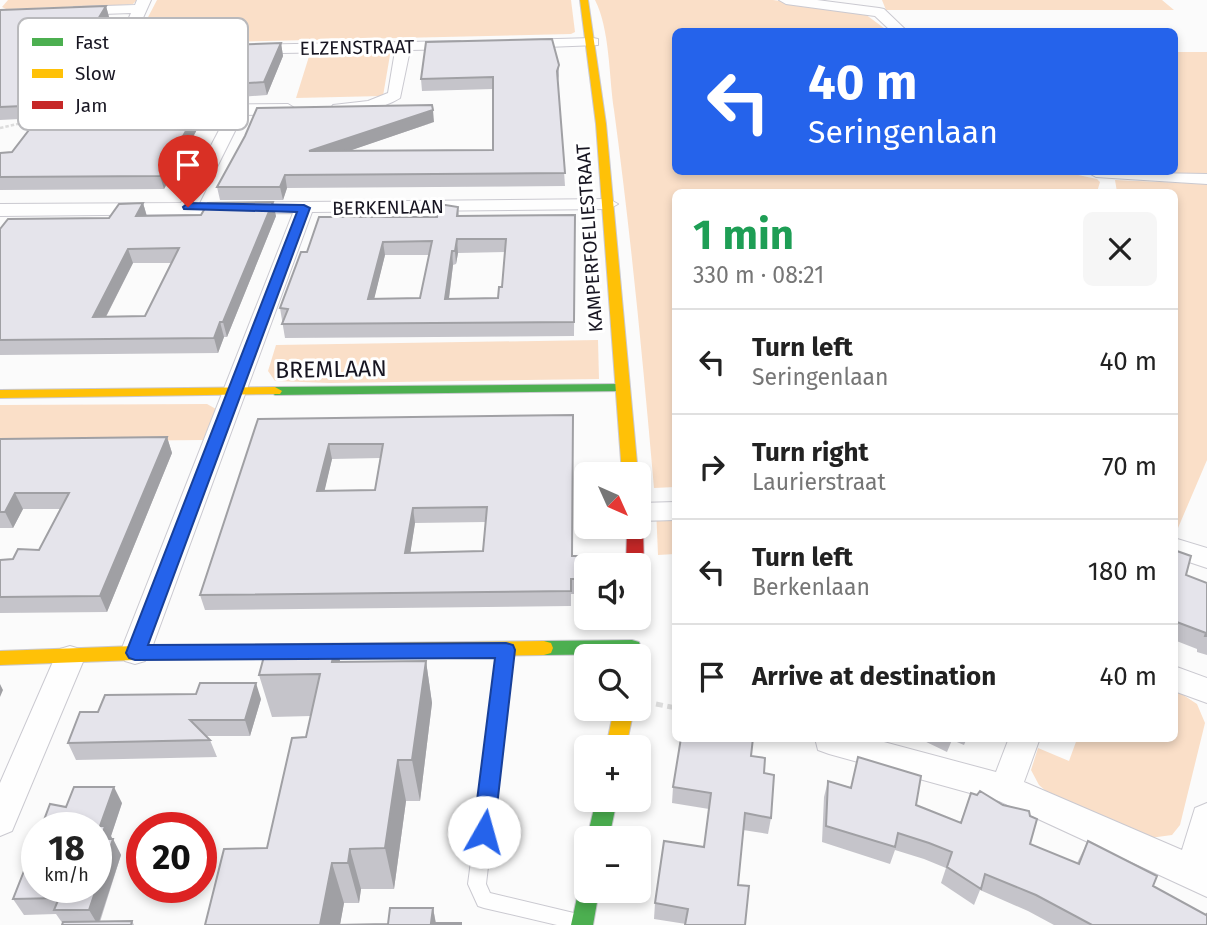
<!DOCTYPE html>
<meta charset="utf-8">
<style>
body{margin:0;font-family:"Fira Sans",sans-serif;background:#f6f6f6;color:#222;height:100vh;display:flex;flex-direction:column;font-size:26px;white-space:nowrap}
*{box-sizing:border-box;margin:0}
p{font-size:23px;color:#767676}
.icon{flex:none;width:38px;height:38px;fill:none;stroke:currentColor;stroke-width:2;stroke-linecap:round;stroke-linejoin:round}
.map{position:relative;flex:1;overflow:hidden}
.details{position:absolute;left:672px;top:189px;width:506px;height:553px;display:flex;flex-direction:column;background:#fff;border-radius:10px;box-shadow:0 4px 10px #0003}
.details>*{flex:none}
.top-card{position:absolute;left:672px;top:28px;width:506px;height:147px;border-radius:10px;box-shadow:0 4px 10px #0003;background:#2563eb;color:#fff;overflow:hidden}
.needle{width:46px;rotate:135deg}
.tools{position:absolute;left:574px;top:462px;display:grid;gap:14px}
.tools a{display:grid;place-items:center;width:77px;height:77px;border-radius:10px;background:#fff;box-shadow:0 4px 10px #0003;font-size:35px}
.speed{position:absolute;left:21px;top:812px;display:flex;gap:14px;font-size:35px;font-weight:700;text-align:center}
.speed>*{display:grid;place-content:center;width:91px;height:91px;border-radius:50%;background:#fff;box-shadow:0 4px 10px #0003;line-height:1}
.speed small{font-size:18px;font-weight:400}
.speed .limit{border:10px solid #d22;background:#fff;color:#111}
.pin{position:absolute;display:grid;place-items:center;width:60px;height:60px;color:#fff;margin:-72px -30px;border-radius:50% 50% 50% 0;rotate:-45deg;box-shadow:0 0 7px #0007}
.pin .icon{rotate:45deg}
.me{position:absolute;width:77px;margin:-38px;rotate:7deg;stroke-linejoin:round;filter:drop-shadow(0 0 5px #0008)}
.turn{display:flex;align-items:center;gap:24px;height:147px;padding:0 21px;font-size:32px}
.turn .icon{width:91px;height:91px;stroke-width:2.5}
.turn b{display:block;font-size:49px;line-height:60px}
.round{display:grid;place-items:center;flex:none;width:74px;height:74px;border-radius:10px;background:#f6f6f6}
.head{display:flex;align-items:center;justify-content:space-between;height:119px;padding:0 21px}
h1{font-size:42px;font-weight:700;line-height:52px;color:#1e9e55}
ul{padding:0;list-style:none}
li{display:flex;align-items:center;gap:21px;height:105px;padding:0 21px;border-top:2px solid #e0e0e0}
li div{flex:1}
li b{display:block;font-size:26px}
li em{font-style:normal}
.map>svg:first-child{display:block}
.green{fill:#fadfc8}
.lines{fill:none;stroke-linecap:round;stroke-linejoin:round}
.lane-casing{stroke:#cac9d0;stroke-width:2}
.street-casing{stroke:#cac9d0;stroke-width:2}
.fast-casing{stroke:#cac9d0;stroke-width:2}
.slow-casing{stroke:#cac9d0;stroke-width:2}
.jam-casing{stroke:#cac9d0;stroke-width:2}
.path-far1{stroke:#dcdcdc;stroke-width:2.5;stroke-dasharray:3.5 2;stroke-linecap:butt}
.path{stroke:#dcdcdc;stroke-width:5;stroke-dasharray:7 4.5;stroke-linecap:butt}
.lane{fill:#fefefe;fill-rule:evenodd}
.street{fill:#fefefe;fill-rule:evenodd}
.fast{fill:#4caf50;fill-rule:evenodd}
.slow{fill:#ffc107;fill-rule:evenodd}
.jam{fill:#c62828;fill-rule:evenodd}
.wall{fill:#c5c4ca;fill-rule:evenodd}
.shaded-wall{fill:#a0a0a4}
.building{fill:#e5e4eb;stroke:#a0a0a4;stroke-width:2;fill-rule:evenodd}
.route{fill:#2563eb;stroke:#184099;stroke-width:2}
.labels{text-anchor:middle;stroke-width:6;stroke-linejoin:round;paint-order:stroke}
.far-street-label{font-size:19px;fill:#171521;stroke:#fff}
.street-label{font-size:23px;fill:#171521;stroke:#fff}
.key{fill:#fff;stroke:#b9b9bc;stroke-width:2}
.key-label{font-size:19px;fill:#171521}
</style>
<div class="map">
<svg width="1207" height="925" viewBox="0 0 1207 925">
<rect width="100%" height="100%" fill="#fbfbfb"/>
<path class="green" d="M8 0H137L133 4 119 5 6 9 2 7Z
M157 0H571L575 32 571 34 138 44 135 42Z
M595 0H773L865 14 888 31 676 32V172H1064L1097 179 1100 182 1097 192H676L675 487 654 488C643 362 631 236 614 110 609 78 610 29 595 0Z
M882 0H1162L1174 10H886Z
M391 49 383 96 296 98 311 50Z
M1174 52H1207V174L1143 172H1174Z
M1115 180 1207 184V460L1178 528 1174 527V192H1117Z
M598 340 599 379 330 383 275 381 268 371 276 345Z
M207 404 216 409 203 440 0 442V405Z
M656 508H675V554L658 555Z
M1174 689 1197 704 1205 723 1180 825 1172 835 1150 838 1048 793 1039 785 1031 770 1038 748 1069 761 1077 739 1174 738Z"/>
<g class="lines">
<defs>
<path id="lane" d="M506 645 511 647 513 651 486 884 490 893 578 914 581 920 579 925H557L484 908 478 906 468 884 499 651 501 647Z"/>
<path id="street" d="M137 0H151L130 47 460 41 467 45 460 49 410 50 400 98C386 107 344 121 331 108L333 105 368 101 388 93 395 51 126 56 97 105 100 106 288 104 296 109 288 114 243 115 199 203 609 199 618 204 609 209 312 212 150 653 145 661 135 664 125 661 120 653 293 213 0 216V204L181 203 227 115 96 116 80 106 114 52 131 13 74 15 67 11 74 7 135 5Z
M779 0H817L879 8 884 9 908 32H892L875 16 786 4Z
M593 38 598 39V45L521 48 514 44 521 40Z
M1087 172 1207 174V184L1096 177Z
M676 502V520L639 521V503Z
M1174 538 1207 548V568L1174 557Z
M70 646 80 649 85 657 12 831 0 836V783L55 657 60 649Z
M1174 666 1207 678V703L1174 691Z
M815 738H869L996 772 1009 738H1040L1024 782 1182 850 1195 808 1207 803V897L999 801 829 754 818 750Z"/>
<path id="fast" d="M620 384 627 388 625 391 275 395 268 391 275 387Z
M632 640 639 642 641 647 639 652 632 654 544 655 537 653 535 648 537 643 544 641Z
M596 800H617L609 838H587Z
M586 881V891H599L593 925H571L580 884Z"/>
<path id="slow" d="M580 0H588L606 124 638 474H622L596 124Z
M275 387 282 391 280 394 0 398V390Z
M544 641 551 643 553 648 551 653 544 655 135 660 0 665V651L135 646Z
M614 709H634L626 747H606Z"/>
<path id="jam" d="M639 522 643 527 644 565 639 570V565H626L627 527H639Z"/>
</defs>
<use href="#lane" class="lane-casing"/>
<use href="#street" class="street-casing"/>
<use href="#fast" class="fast-casing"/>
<use href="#slow" class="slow-casing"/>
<use href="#jam" class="jam-casing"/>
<path class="path-far1" d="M0 128 40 119"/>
<path class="path" d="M656 704 676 708"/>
<use href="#lane" class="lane"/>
<use href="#street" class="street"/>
<use href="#fast" class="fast"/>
<use href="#slow" class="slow"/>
<use href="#jam" class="jam"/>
</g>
<path class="wall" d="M106 6 109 17 52 112 204 117 164 189 0 190V153L12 152 39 118 0 120V10Z
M281 43 283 56 267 95 175 102 172 88Z
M559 65V76L558 81 565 186 287 188 283 200H220L217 187 434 122 348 151 493 150V89L422 91 421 79Z
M143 203 147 216H276L227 337H224L218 353 0 355V229L109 218ZM133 263H172L145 316 106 317Z
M458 207 459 216 575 215 574 336 285 338 280 308 307 252 437 217ZM505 252 502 287 498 298 449 299 453 265 456 264 458 253ZM385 255H430L420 298H374Z
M573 415 572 556 586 565V594H571V606L205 610 200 595 258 419ZM380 458 375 490 324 491 332 459ZM486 522 483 551 410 553 415 523Z
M167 437 172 453 107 612 0 613V560L13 559 39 550 60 509H23L13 528H0V439Z
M1174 550 1186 575 1207 583V655L1197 652V649L1174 640Z
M336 644 340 662 426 661 432 703 420 801H406L394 889H361L359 903H344L340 924H388L390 908H433L436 923H461V925H205L224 849 267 848 292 738 306 737 311 716 272 717 259 675 267 645Z
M261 699 250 736H206L210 740 217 757 76 760 68 743 98 712Z
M918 738H967L964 745 952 740 947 752Z
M751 756 764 773 771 818 768 834 743 830 686 924 654 919 655 903 704 847 709 809 672 803 673 787Z
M828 781 916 805 960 823 971 793 1030 844 1077 863 1088 841 1153 886 1205 915 1207 913V925H1054L1028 911 980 890 974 905 941 883 946 868 924 859 895 850 890 864 822 842 824 797Z
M122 803 111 836 112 839H113L121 855 100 922 132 921 134 925H62L63 924 56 914 24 915 13 899 66 807Z"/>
<path class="shaded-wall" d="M106 6 109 17 50 117 46 105Z
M281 43 283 56 267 95 264 82Z
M201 105 204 117 164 189 160 176Z
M433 110 434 122 311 164 309 151Z
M285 175 287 188 283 200 280 187Z
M273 202 276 216 227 337 223 322Z
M143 203 147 217 136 216Z
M457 239 458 253 456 264 455 251Z
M383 242 385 255 371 312 368 299Z
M128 249 133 263 98 332 93 317Z
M452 251 453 265 447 313 445 299Z
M220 322 224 337 218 353 214 338Z
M167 437 172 453 107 612 100 596Z
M329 444 332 459 321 506 317 491Z
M15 493 23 509 13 528 5 512Z
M413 508 415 523 408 568 405 553Z
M336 644 346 686 332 662Z
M426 661 432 703 420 801 412 760Z
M256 683 261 699 250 736 245 720Z
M0 684 3 690 0 697Z
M398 760 406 801 394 889 385 848Z
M114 787 122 803 111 836 113 840V839L121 855 98 925 89 910 101 839 100 826Z
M350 849 361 889 359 903 348 863Z
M332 863 344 903 340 925H320Z
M433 908 436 925 431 923Z"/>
<path class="building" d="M106 6 46 105 0 107V10Z
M552 39 559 65 557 71 565 173 285 175 280 187H217L245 136 257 108 432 105 433 110 309 151 493 150V77L421 79 426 42Z
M281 43 264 82 172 88 196 46Z
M163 105H201L160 176 0 177V153L12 152 42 113 160 110Z
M273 202 223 322H220L214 338 0 340V229L8 219 109 218 119 204 143 203 136 216 201 215 208 203ZM179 248 145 316 93 317 128 249Z
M439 204 458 207 457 216 575 215 574 322 282 324 288 309 280 308 301 252H307L319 217H437ZM457 239H506L502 287H499L498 298 445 299 452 251H455ZM432 241 420 298 368 299 383 242Z
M573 415 572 556H591V565H586V579H571V591L200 595 258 419ZM329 444H383L375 490 317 491ZM487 507 483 551 405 553 413 508Z
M167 437 100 596 0 597V560L13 559 18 549 39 550 69 493H15L5 512H0V439Z
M1174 550 1191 556 1186 575 1207 583V636H1205L1206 633 1174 621Z
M336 644 332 662 426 661 412 760H398L385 848 350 849 348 863H332L320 925H205L224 849 267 848 292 738 306 737 320 674 259 675 267 645Z
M200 683H256L245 720H190L210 740 68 743 80 712H98L105 695 196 694Z
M681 738 718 740V738H753L751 756 765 758 764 773 774 775 771 818 745 813 738 885 749 886 745 925H685L688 909 655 903 664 841 704 847 711 793 673 787Z
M858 757 921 776 916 805 961 823 971 793 977 795 980 791 1003 805 1029 811 1030 816 1037 819 1030 844 1079 864 1088 841 1157 876 1153 886 1206 915 1207 914V925H1092L1036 895 985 874 981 889 947 867 952 852 929 843 898 833 895 847 826 826 828 781 851 788Z
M74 787H114L100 826H105L101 839H113L89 910H54L59 898 13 899 37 838V887H96V828H41L50 804 66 807Z
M390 908H433L431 923H461V925H335L388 924Z
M132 921 131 925H62L63 922Z"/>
<path class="route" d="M188 203 304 205 310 208 148 645 506 643 513 645 515 650 494 832 491 839 484 842 476 839 473 832 495 658 135 660 129 658 126 653 297 212 184 209 183 207Z"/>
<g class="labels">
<g class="far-street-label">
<text transform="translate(357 47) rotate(-1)" y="7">ELZENSTRAAT</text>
<text transform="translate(388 207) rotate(-1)" y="7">BERKENLAAN</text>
<text transform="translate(589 238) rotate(-94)" y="7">KAMPERFOELIESTRAAT</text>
</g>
<g class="street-label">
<text transform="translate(331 369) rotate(-1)" y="8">BREMLAAN</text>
</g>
</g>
<rect x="18" y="18" width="230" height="112" rx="10" class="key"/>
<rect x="32" y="38" width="31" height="8" fill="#4caf50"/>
<rect x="32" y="69" width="31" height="9" fill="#ffc107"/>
<rect x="32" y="101" width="31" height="8" fill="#c62828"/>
<g class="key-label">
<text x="75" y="49">Fast</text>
<text x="75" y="80">Slow</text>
<text x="75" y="112">Jam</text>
</g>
</svg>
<div class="tools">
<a><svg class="needle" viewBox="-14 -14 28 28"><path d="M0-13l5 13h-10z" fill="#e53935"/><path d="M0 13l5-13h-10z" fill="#767676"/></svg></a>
<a><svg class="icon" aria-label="sound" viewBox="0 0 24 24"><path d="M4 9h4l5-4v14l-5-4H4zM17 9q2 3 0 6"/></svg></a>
<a><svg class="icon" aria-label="search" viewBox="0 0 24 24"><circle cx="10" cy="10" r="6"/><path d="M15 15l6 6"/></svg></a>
<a>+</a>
<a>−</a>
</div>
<div class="speed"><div>18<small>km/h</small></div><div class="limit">20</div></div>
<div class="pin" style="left:188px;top:207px;background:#d93025"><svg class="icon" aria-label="arrive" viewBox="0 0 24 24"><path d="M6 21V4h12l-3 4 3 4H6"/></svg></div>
<svg class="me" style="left:484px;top:832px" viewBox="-20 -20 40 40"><circle r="19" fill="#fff"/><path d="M0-13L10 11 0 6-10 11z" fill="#2563eb"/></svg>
<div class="top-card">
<div class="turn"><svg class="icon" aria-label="left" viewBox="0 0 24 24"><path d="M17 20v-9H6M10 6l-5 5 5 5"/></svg><div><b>40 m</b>Seringenlaan</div></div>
</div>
<section class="details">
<div class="head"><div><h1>1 min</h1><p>330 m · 08:21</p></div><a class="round"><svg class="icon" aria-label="close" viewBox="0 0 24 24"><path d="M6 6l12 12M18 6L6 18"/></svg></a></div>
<ul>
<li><svg class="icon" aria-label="left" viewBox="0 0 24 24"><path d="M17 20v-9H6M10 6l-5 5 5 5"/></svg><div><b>Turn left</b><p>Seringenlaan</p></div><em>40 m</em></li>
<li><svg class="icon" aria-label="right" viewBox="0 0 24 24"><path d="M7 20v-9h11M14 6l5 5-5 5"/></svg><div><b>Turn right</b><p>Laurierstraat</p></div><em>70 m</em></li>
<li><svg class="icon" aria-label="left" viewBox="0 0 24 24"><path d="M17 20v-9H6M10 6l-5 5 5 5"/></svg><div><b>Turn left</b><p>Berkenlaan</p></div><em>180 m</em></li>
<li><svg class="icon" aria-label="arrive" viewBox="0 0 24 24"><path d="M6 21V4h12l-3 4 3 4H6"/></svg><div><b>Arrive at destination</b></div><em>40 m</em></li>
</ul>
</section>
</div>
